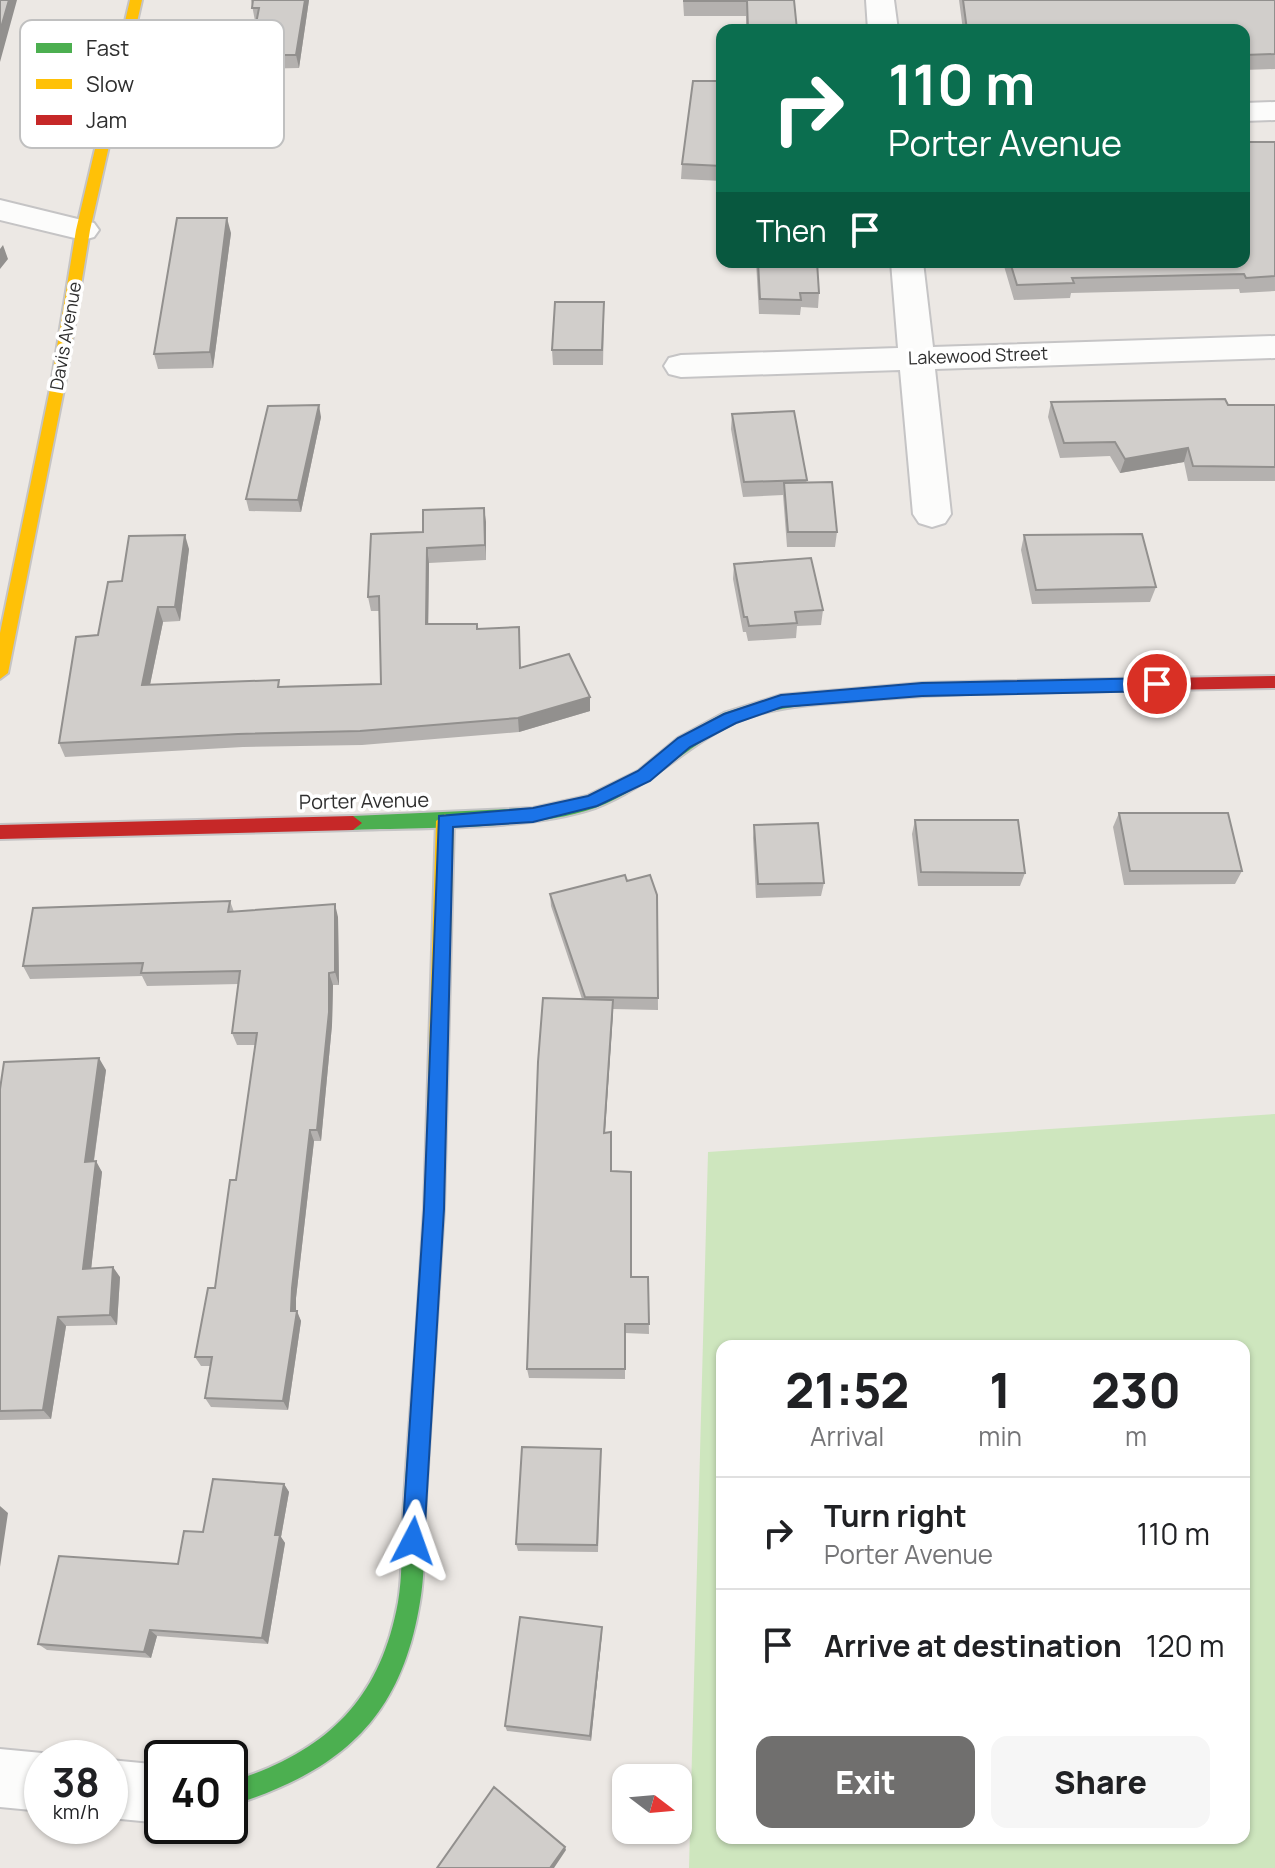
<!DOCTYPE html>
<style>
body{margin:0;font-family:Manrope,sans-serif;background:#f6f6f6;color:#202124;height:100vh;display:flex;flex-direction:column;font-size:30px;white-space:nowrap}
*{box-sizing:border-box;margin:0}
p{font-size:26px;color:#757577}
.icon{flex:none;width:44px;height:44px;fill:none;stroke:currentColor;stroke-width:2;stroke-linecap:round;stroke-linejoin:round}
.map{position:relative;flex:1;overflow:hidden}
.panel{position:absolute;left:716px;top:1340px;width:534px;height:504px;display:flex;flex-direction:column;background:#fff;border-radius:16px;box-shadow:0 2px 6px #0004}
.panel>*{flex:none}
.guide{position:absolute;left:716px;top:24px;width:534px;height:244px;border-radius:16px;box-shadow:0 2px 6px #0004;background:#0b6e4f;color:#fff;overflow:hidden}
.needle{width:52px;rotate:106deg}
.fabs{position:absolute;left:612px;top:1764px;display:grid;gap:16px}
.fabs a{display:grid;place-items:center;width:80px;height:80px;border-radius:16px;background:#fff;box-shadow:0 2px 6px #0004;font-size:40px}
.speed{position:absolute;left:24px;top:1740px;display:flex;gap:16px;font-size:40px;font-weight:700;text-align:center}
.speed>*{display:grid;place-content:center;width:104px;height:104px;border-radius:50%;background:#fff;box-shadow:0 2px 6px #0004;line-height:1}
.speed small{font-size:20px;font-weight:400}
.speed .limit{border:4px solid #111;border-radius:12px;background:#fff;color:#111}
.pin{position:absolute;display:grid;place-items:center;width:68px;height:68px;color:#fff;margin:-34px;border:4px solid #fff;border-radius:50%;box-shadow:0 2px 8px #0007}
.me{position:absolute;width:88px;margin:-44px;rotate:4deg;stroke-linejoin:round;filter:drop-shadow(0 0 6px #0008)}
.turn{display:flex;align-items:center;gap:28px;height:168px;padding:0 40px;font-size:36px}
.turn .icon{width:104px;height:104px;stroke-width:2.5}
.turn b{display:block;font-size:56px;line-height:68px}
.then{display:flex;align-items:center;height:76px;padding:0 40px;background:#0003;gap:16px;font-size:30px}
.eta{display:flex;justify-content:space-evenly;align-items:center;height:136px;text-align:center}
.eta b{font-size:48px;font-weight:800;line-height:56px}
.action{display:flex;gap:16px;margin-top:auto;padding:16px 40px}
.action a{flex:1;height:92px;border-radius:16px;background:#706f6e;color:#fff;font-size:32px;font-weight:800;line-height:92px;text-align:center}
.action a+a{background:#f6f6f6;color:#202124}
ul{padding:0;list-style:none}
li{display:flex;align-items:center;gap:24px;height:112px;padding:0 40px;border-top:2px solid #e0e0e0}
li div{flex:1}
li b{display:block;font-size:30px}
li em{font-style:normal}
.map>svg:first-child{display:block}
.green{fill:#cee6be;fill-rule:evenodd}
.lines{fill:none;stroke-linecap:round;stroke-linejoin:round}
.street-casing{stroke:#c5c4c5;stroke-width:4}
.fast-casing{stroke:#c5c4c5;stroke-width:4}
.slow-casing{stroke:#c5c4c5;stroke-width:4}
.jam-casing{stroke:#c5c4c5;stroke-width:4}
.street{fill:#fcfcfb;fill-rule:evenodd}
.fast{fill:#4caf50;fill-rule:evenodd}
.slow{fill:#ffc107;fill-rule:evenodd}
.jam{fill:#c62828;fill-rule:evenodd}
.wall{fill:#b4b1af}
.shaded-wall{fill:#92908e}
.building{fill:#d1cecb;stroke:#92908e;stroke-width:2}
.route{fill:#1a73e8;stroke:#114b97;stroke-width:2}
.labels{text-anchor:middle;stroke-width:7;stroke-linejoin:round;paint-order:stroke}
.far-street-label{font-size:18px;fill:#2e2e2e;stroke:#fff}
.street-label{font-size:20px;fill:#2e2e2e;stroke:#fff}
.key{fill:#fff;stroke:#c0c0c0;stroke-width:2}
.key-label{font-size:22px;fill:#2e2e2e}
</style>
<div class="map">
<svg width="1275" height="1868" viewBox="0 0 1275 1868">
<rect width="100%" height="100%" fill="#ece8e4"/>
<path class="green" d="M1275 1114V1868H689L708 1152ZM722 1346H1244V1838H722Z"/>
<g class="lines">
<defs>
<path id="street" d="M866 0H894L898 30H868Z
M1275 102V120L1244 121V103Z
M0 200 94 223 99 230 94 237 83 240 0 220Z
M891 262H923L933 347 1275 336V358L935 369 951 514 945 523 932 527 919 523 913 514 900 370 681 377 669 374 664 366 669 358 681 355 898 348Z
M0 1749 42 1753 54 1758H42V1811L0 1807Z
M110 1760 162 1765V1823L110 1818Z"/>
<path id="fast" d="M1005 681 1013 687 1005 693C952 694 900 697 847 702 808 705 770 707 734 723 684 747 647 789 595 808 527 831 426 827 353 830L344 823 353 816 533 808 587 796 638 771 678 738 724 713 781 695 922 683Z
M425 1342 432 1345 435 1352C432 1407 428 1462 425 1516 424 1545 425 1573 420 1602 401 1720 340 1771 230 1806V1782C324 1753 380 1702 398 1602 403 1574 401 1545 403 1517 406 1462 411 1407 415 1352L418 1345Z"/>
<path id="slow" d="M130 0H142L90 230 65 384 8 673 0 679V633L51 384 76 230Z
M445 814 454 821 444 1209 435 1352 432 1359 425 1362 418 1359 415 1352 424 1209 436 821Z"/>
<path id="jam" d="M1275 676V688L1005 693 997 687 1005 681Z
M353 816 362 823 353 830 0 839V825Z"/>
</defs>
<use href="#street" class="street-casing"/>
<use href="#fast" class="fast-casing"/>
<use href="#slow" class="slow-casing"/>
<use href="#jam" class="jam-casing"/>
<use href="#street" class="street"/>
<use href="#fast" class="fast"/>
<use href="#slow" class="slow"/>
<use href="#jam" class="jam"/>
</g>
<path class="wall" d="M251 0H309L299 68 253 69 250 55 257 21H255Z
M683 0H794L797 30H746V16H684Z
M959 0H1275V69L1244 70V30H963Z
M722 81V181L681 179 682 164Z
M1275 142V291L1240 293 1239 289 1071 293 1070 298 1014 300 1004 266 1005 262H1244Z
M231 233 213 368 158 369 154 354Z
M756 262H817L819 293 818 308 801 307 800 315 759 314Z
M604 318 603 365H553L552 350Z
M1051 402 1275 405V481H1188L1184 462 1120 473 1110 456 1060 458 1048 417Z
M732 414 807 480 806 483 837 532 835 547H787L783 495 743 497 731 429Z
M321 417 301 512 249 511 246 499Z
M484 508 486 560 429 563 428 624 478 629 521 667 590 697V711L519 732 362 745 243 747 65 757 59 743 98 635 122 581 189 549 180 621 163 622 150 685 281 686 381 684 380 611H371L368 597 423 532Z
M1024 535 1156 587 1150 602 1032 604 1021 550Z
M734 564 823 610 821 625 797 626 796 638 748 641 746 632H743L733 579Z
M1119 813 1242 871 1235 884 1124 885 1113 827Z
M915 820 1025 873 1020 886H918L912 834Z
M754 825 824 883 821 896 756 898 753 838Z
M627 881 657 895 658 1010 613 1009 605 1133 631 1277H648L649 1334 625 1333V1379L529 1378 527 1369 582 999 551 906 550 894Z
M230 901 234 912 338 917 339 985H333L332 1025 321 1141H314L296 1298V1311L301 1321 288 1410 211 1407 205 1398 210 1366H201L195 1357 215 1288 236 1180 255 1045H237L232 1033 239 984 147 986 142 976 30 979 23 966Z
M106 1070 94 1161 102 1172 91 1269 120 1277 117 1325 66 1326 51 1419 0 1420V1089Z
M601 1457 598 1552 518 1551 516 1544Z
M284 1484 289 1492 281 1537 285 1543 268 1644 157 1636 151 1658 47 1650 38 1644 178 1564 203 1532Z
M602 1633 591 1741 507 1731 505 1726Z"/>
<path class="shaded-wall" d="M9 0H17L0 62V31Z
M305 0H309L299 68 296 55Z
M227 218 231 233 213 368 210 352Z
M3 245 8 259 0 269V249Z
M319 405 321 417 301 512 298 500Z
M1188 448 1184 462 1120 473 1125 459Z
M484 508 486 522V560L485 545Z
M185 535 189 549 180 621 175 607Z
M427 548 429 563 428 639 426 624Z
M158 607 163 622 147 699 142 685Z
M590 697V711L519 732 518 718Z
M335 904 338 917 339 985 335 972Z
M329 973 333 985 332 1025 321 1141 317 1130Z
M613 1000V1013L604 1144V1133Z
M99 1058 106 1070 92 1173 85 1162Z
M310 1130 314 1141 296 1298V1316L297 1311 301 1321 288 1410 283 1401 292 1288Z
M96 1161 102 1172 90 1279 83 1269Z
M113 1267 120 1277 117 1325 110 1315Z
M58 1317 66 1326 51 1419 43 1410Z
M284 1484 289 1492 281 1537 285 1543 268 1644 262 1638 275 1535Z
M0 1506 8 1513 0 1567Z
M602 1627V1633L591 1741 590 1736Z
M150 1630 157 1636 151 1658 144 1652Z
M565 1847 566 1850 554 1868H550Z"/>
<path class="building" d="M0 0H9L0 31Z
M253 0H305L296 55H250L259 8H252Z
M684 0H794L797 30H748L747 1H684Z
M963 0H1275V54L1244 55V30H967Z
M693 81H722V166L682 164Z
M1244 142H1275V276L1246 278 1244 274 1072 278 1074 283 1017 285 1010 262H1244Z
M177 218H227L210 352 154 354Z
M758 262H817L819 293H800L801 300 760 299Z
M555 302H604L602 350H552Z
M1225 399 1228 405H1275V467L1193 466 1188 448 1125 459 1115 442 1064 443 1051 402Z
M319 405 298 500 246 499 268 406Z
M794 411 807 480 744 482 732 414Z
M832 482 837 532H788L784 483Z
M484 508 485 545 427 548 426 624H477V629L519 627 520 668 569 654 590 697 518 718 360 731 238 734 59 743 76 637 98 635 108 582 122 581 129 536 185 535 175 607H158L142 685 279 680 278 687 381 684 379 596 368 597 371 534 423 532V510Z
M1142 534 1156 587 1036 590 1024 535Z
M811 558 823 610 795 612 797 623 749 626 747 617H744L734 564Z
M1119 813H1228L1242 871H1130Z
M915 820H1018L1025 873 921 872Z
M818 823 824 883 758 884 754 825Z
M625 875 627 881 650 875 657 895 658 998 585 997 550 894Z
M230 901 228 912 335 904V972L329 973V1012L317 1130H310L292 1288 291 1311H297L283 1401 205 1398 212 1357H195L208 1288H215L230 1180H236L257 1033H232L240 971 141 973 143 963 23 966 33 908Z
M543 998 613 1000 604 1133 611 1132V1171L631 1172V1277H648L649 1324H625V1369H527L538 1062Z
M99 1058 85 1162 96 1161 83 1269 113 1267 110 1315 58 1317 43 1410 0 1411V1089L4 1062Z
M522 1447 601 1449 597 1545 516 1544Z
M213 1479 284 1484 275 1535H280L262 1638 150 1630 144 1652 38 1644 59 1556 178 1564 184 1531 203 1532Z
M520 1617 602 1627 590 1736 505 1726Z
M494 1787 565 1847 550 1868H437Z"/>
<path class="route" d="M1157 678 1165 684 1157 691 922 696 782 707 736 723 690 747 650 781 597 806 533 822 453 827 444 1209 424 1541 421 1549 413 1552 405 1549 402 1541 424 1209 439 816 533 808 588 796 638 771 678 738 724 714 781 695 922 683Z"/>
<g class="labels">
<g class="far-street-label">
<text transform="translate(66 336) rotate(-80)" y="6">Davis Avenue</text>
<text transform="translate(978 356) rotate(-2)" y="6">Lakewood Street</text>
</g>
<g class="street-label">
<text transform="translate(364 801) rotate(-1)" y="7">Porter Avenue</text>
</g>
</g>
<rect x="20" y="20" width="264" height="128" rx="12" class="key"/>
<rect x="36" y="43" width="36" height="10" fill="#4caf50"/>
<rect x="36" y="79" width="36" height="10" fill="#ffc107"/>
<rect x="36" y="115" width="36" height="10" fill="#c62828"/>
<g class="key-label">
<text x="86" y="56">Fast</text>
<text x="86" y="92">Slow</text>
<text x="86" y="128">Jam</text>
</g>
</svg>
<div class="fabs">
<a><svg class="needle" viewBox="-14 -14 28 28"><path d="M0-13l5 13h-10z" fill="#e53935"/><path d="M0 13l5-13h-10z" fill="#757577"/></svg></a>
</div>
<div class="speed"><div>38<small>km/h</small></div><div class="limit">40</div></div>
<div class="pin" style="left:1157px;top:684px;background:#d93025"><svg class="icon" aria-label="arrive" viewBox="0 0 24 24"><path d="M6 21V4h12l-3 4 3 4H6"/></svg></div>
<svg class="me" style="left:413px;top:1541px" viewBox="-20 -20 40 40"><path d="M0-17L14 15 0 8-14 15z" fill="#1a73e8" stroke="#fff" stroke-width="4"/></svg>
<div class="guide">
<div class="turn"><svg class="icon" aria-label="right" viewBox="0 0 24 24"><path d="M7 20v-9h11M14 6l5 5-5 5"/></svg><div><b>110 m</b>Porter Avenue</div></div>
<div class="then">Then<svg class="icon" aria-label="arrive" viewBox="0 0 24 24"><path d="M6 21V4h12l-3 4 3 4H6"/></svg></div>
</div>
<section class="panel">
<div class="eta">
<div><b>21:52</b><p>Arrival</p></div>
<div><b>1</b><p>min</p></div>
<div><b>230</b><p>m</p></div>
</div>
<ul>
<li><svg class="icon" aria-label="right" viewBox="0 0 24 24"><path d="M7 20v-9h11M14 6l5 5-5 5"/></svg><div><b>Turn right</b><p>Porter Avenue</p></div><em>110 m</em></li>
<li><svg class="icon" aria-label="arrive" viewBox="0 0 24 24"><path d="M6 21V4h12l-3 4 3 4H6"/></svg><div><b>Arrive at destination</b></div><em>120 m</em></li>
</ul>
<div class="action"><a>Exit</a><a>Share</a></div>
</section>
</div>
